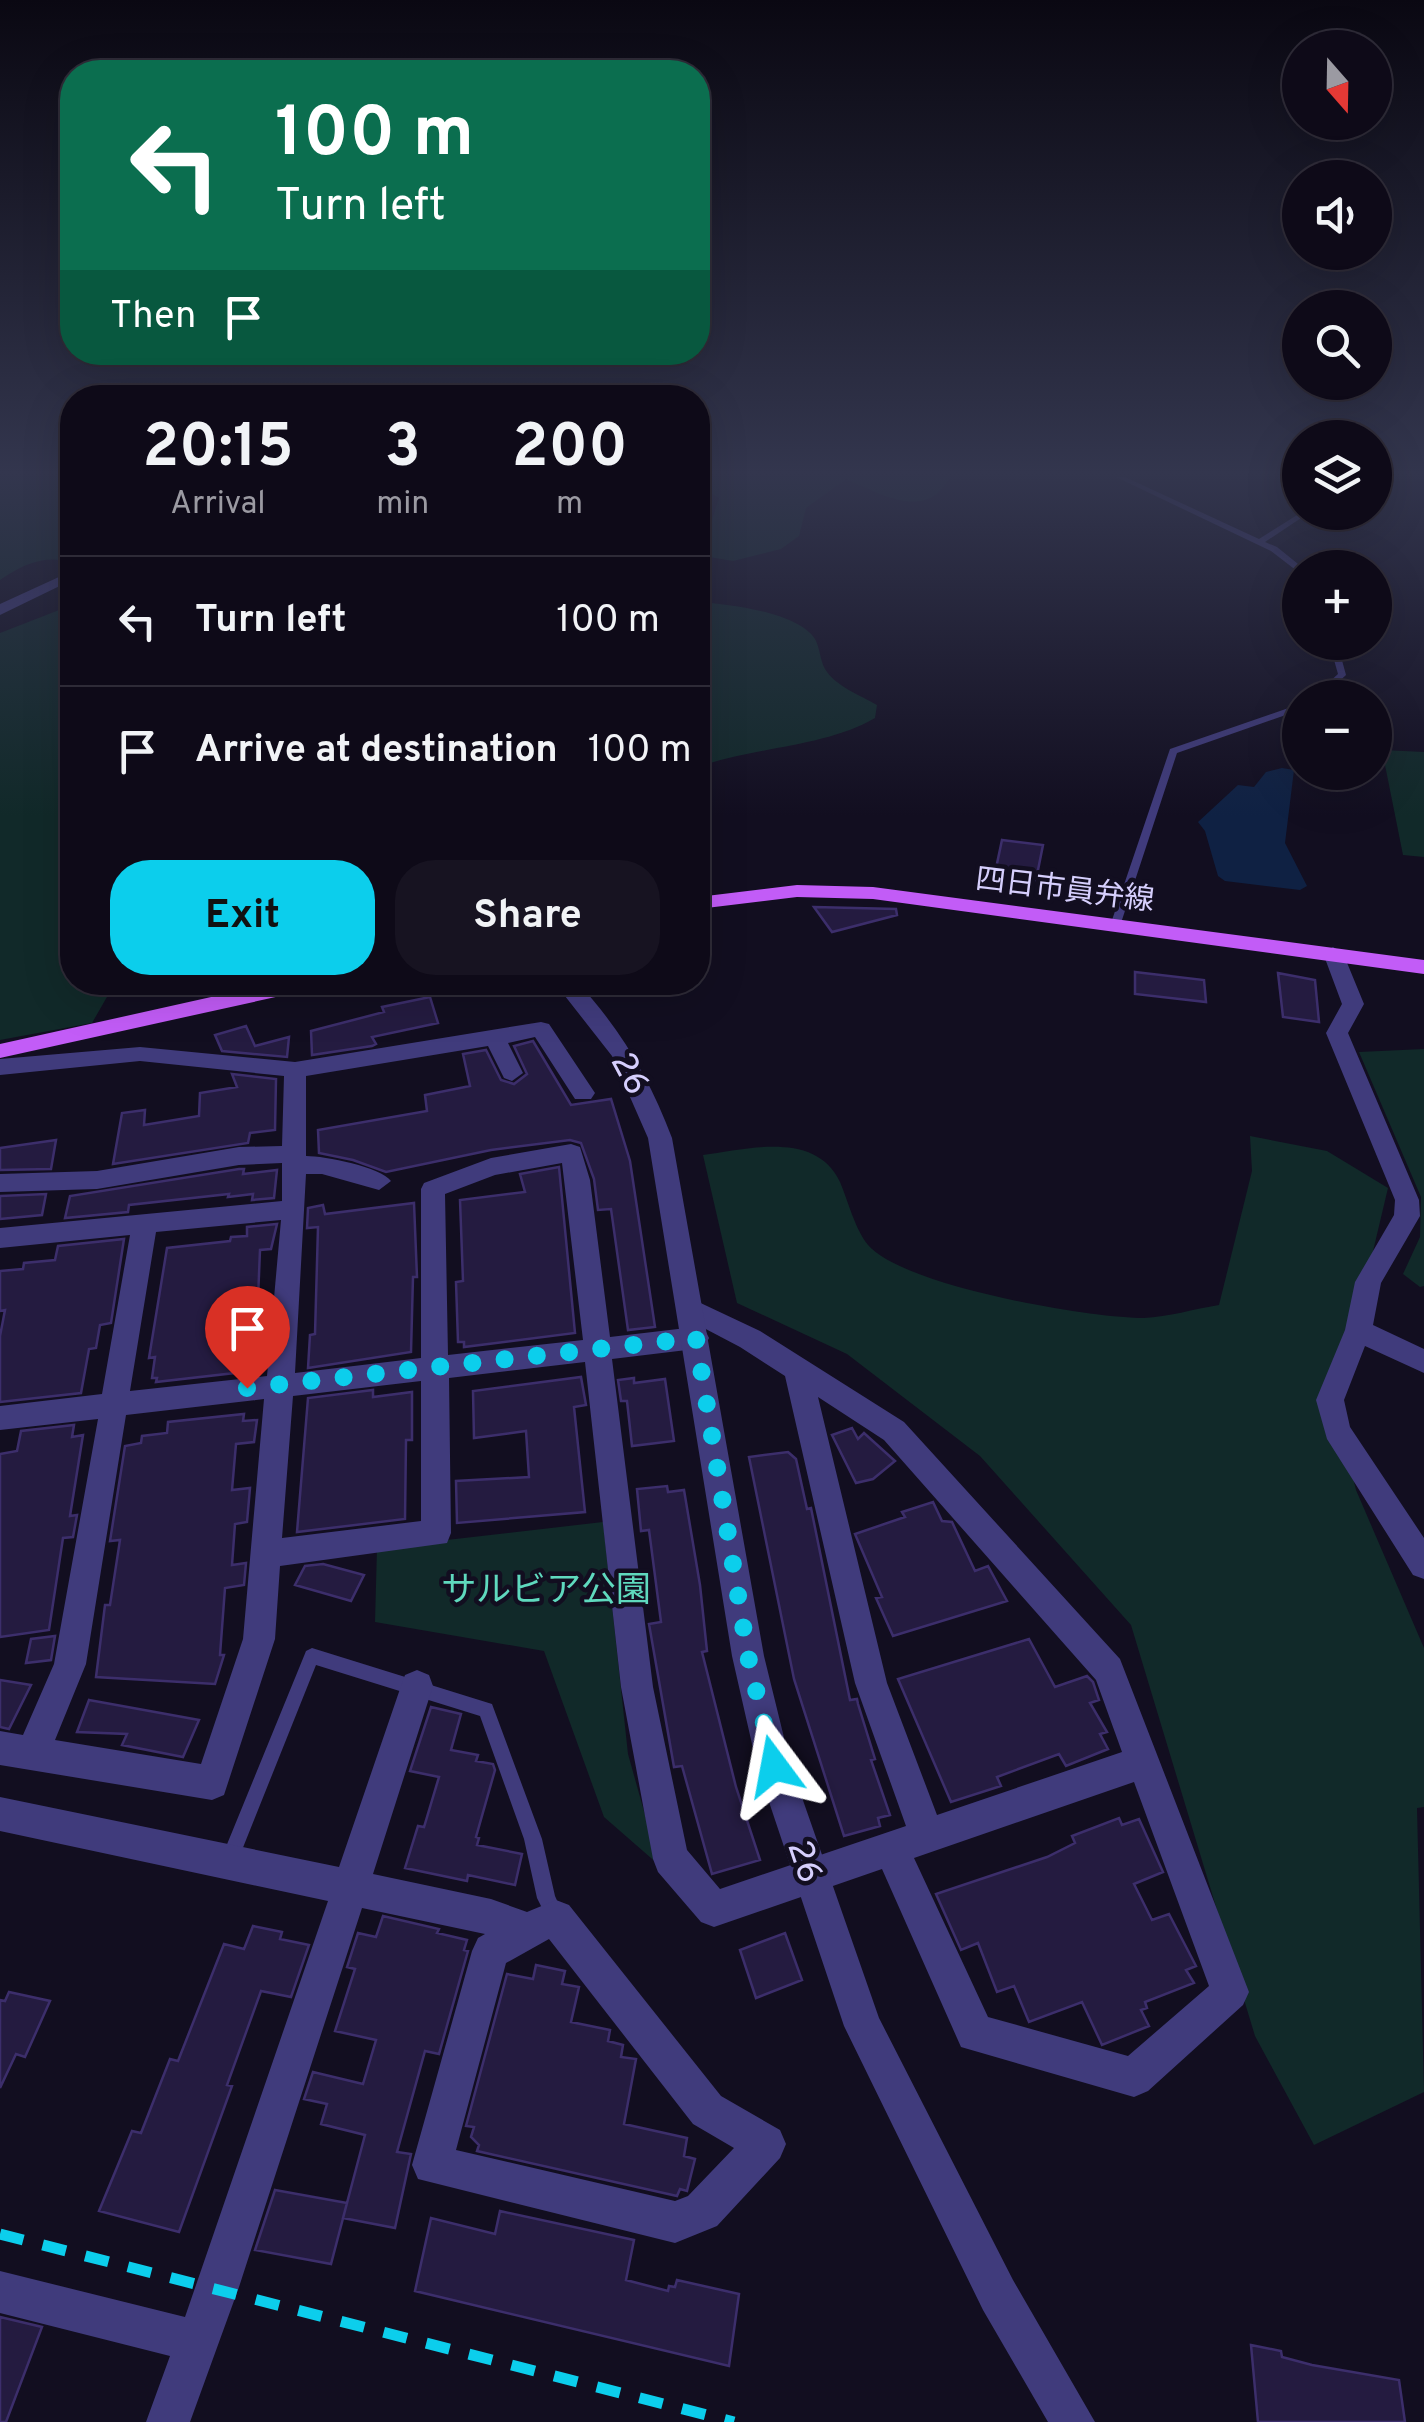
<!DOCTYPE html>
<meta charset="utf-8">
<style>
body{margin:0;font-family:Overpass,"Noto Sans JP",sans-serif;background:#171321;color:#f1f3f6;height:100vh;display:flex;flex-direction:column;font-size:38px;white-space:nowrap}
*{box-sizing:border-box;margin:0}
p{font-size:32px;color:#9b9aa2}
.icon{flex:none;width:55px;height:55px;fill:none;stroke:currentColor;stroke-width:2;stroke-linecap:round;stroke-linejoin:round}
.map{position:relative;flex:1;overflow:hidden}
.panel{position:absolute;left:60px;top:385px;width:650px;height:610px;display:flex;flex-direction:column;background:#0e0a18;border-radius:40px;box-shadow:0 10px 40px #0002,0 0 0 2px #2e2b37}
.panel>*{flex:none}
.guide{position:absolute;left:60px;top:60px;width:650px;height:305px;border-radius:40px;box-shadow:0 10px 40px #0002,0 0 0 2px #2e2b37;background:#0b6e4f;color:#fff;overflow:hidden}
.needle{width:65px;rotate:160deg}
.tools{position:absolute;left:1282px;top:30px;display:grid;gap:20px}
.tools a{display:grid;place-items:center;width:110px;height:110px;border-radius:50%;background:#0e0a18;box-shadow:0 10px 40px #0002,0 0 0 2px #2e2b37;font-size:50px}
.pin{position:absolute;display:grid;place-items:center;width:85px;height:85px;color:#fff;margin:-102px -42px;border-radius:50% 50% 50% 0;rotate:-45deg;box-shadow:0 0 10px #0007}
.pin .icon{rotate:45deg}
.me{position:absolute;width:110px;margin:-55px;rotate:347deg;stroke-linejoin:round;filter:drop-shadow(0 0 8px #0008)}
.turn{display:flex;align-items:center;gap:35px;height:210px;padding:0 50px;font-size:45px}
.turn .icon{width:130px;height:130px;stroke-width:2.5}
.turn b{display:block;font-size:70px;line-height:85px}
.then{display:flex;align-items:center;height:95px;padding:0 50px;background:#0003;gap:20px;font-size:38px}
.eta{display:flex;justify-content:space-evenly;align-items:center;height:170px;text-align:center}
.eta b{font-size:60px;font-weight:700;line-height:70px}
.cta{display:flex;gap:20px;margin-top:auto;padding:20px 50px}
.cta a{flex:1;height:115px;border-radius:40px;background:#0cceec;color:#111;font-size:40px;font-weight:700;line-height:115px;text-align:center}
.cta a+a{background:#171321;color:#f1f3f6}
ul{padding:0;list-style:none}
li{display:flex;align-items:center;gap:30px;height:130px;padding:0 50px;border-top:2px solid #2e2b37}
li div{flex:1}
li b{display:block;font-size:38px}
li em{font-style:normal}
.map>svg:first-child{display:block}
.green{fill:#112929}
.water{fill:#0f2143}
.building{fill:#241b40;stroke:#3c2e6b;stroke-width:2.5}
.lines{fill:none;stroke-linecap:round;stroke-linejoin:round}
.service{fill:#403b7c;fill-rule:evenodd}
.minor{fill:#403b7c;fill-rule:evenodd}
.tertiary{fill:#403b7c;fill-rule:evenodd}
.primary{fill:#c25cf7;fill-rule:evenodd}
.rail{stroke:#0cceec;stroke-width:11;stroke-dasharray:24 20;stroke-linecap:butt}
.route{stroke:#0cceec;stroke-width:18;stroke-dasharray:0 32.4}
.labels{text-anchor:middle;stroke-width:9;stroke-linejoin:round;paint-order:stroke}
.street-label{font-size:30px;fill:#d6cffd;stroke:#120e20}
.near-street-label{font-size:35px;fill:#d6cffd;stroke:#120e20}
.near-park-label{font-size:35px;fill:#5fd9be;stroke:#120e20}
</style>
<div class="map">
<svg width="1424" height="2422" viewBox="0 0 1424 2422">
<rect width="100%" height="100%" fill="#120e20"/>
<path class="green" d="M0 477H72V562C44 555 24 564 0 580Z
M698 477H950C927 523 879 493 846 479L806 508 799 536 781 549 733 561 698 555V529L712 520 719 498 698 486Z
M698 602C727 604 798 612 815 639 820 648 820 660 825 669 835 686 860 695 877 705L875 718C826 747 753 747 698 767Z
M72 605V982L115 983 92 1023 0 1040V633Z
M1382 750 1424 752V857L1403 855Z
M1424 1049V1286L1420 1287 1403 1274 1420 1237 1421 1197 1359 1052Z
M1250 1136 1327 1151 1388 1188 1336 1407 1356 1490 1424 1648V1807L1417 1808 1424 2092 1314 2145 1255 2036 1131 1625 980 1456 847 1354 737 1303 703 1155C747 1149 816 1130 840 1182 848 1201 855 1229 868 1245 903 1286 1088 1318 1144 1318 1168 1317 1194 1309 1219 1305L1252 1171Z
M603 1522 628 1754 659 1865 604 1817 544 1651 375 1622 377 1548Z"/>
<path class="water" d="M1282 768 1294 770 1285 843 1307 886 1300 890 1225 881 1218 876 1205 831 1198 822 1238 785 1254 787 1266 772Z"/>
<path class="building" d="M1002 840 1043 845 1036 880 995 873Z
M814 907 896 909 897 915 832 932Z
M1135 972 1204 980 1206 1002 1135 994Z
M1278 973 1315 980 1319 1022 1283 1017Z
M430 997 438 1023 372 1037 376 1044 372 1046 312 1055 311 1031 384 1012 382 1007Z
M246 1026 255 1046 289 1037 287 1057 222 1051 215 1035Z
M533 1041 571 1105 611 1099 630 1161 655 1327 628 1330 611 1209 598 1210 594 1179 581 1143 570 1140 491 1150 386 1172 353 1160 319 1153 318 1130 427 1111 425 1095 470 1086 463 1054 486 1050 501 1080 514 1084 527 1074 514 1046Z
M232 1074 276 1079 275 1130 250 1133 248 1143 113 1164 122 1113 145 1110 144 1125 199 1116 200 1093 237 1087Z
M56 1140 51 1169 0 1170V1148Z
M559 1167 575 1333 464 1347V1342H458L456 1282 463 1281 460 1200 525 1192 520 1174Z
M239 1169H244L243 1174 277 1170 274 1198 252 1200 253 1194 228 1197 229 1194 129 1205 128 1212 65 1218 70 1196Z
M46 1194 42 1215 0 1219V1196Z
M414 1203 417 1277H413L411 1352 308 1368 310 1335 315 1334 318 1227 307 1228 308 1208 323 1205 325 1214Z
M277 1224 271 1249 260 1250 258 1299 269 1298 267 1336 266 1347 254 1348 252 1371 156 1382 157 1378H152L155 1357 149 1358 167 1248 230 1241 231 1237 247 1236V1227Z
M124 1239 111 1323 100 1325 96 1348 89 1349 81 1393 0 1402V1336L5 1310 0 1311V1271L23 1269 24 1263 55 1260 58 1246Z
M581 1377 586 1405 574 1407 585 1512 457 1523 456 1481 529 1477 526 1431 474 1438 473 1391Z
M634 1378V1383L665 1379 674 1441 632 1446 627 1401H621L618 1380Z
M373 1390V1397L412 1392V1440H406L405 1519 297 1532 308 1398Z
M244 1414 243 1421 257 1420 254 1442 236 1444 232 1490 250 1488 247 1522 235 1524 232 1565 246 1563 244 1585 225 1588 220 1655H224L215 1684 96 1677 105 1605H110L120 1540 110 1541 125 1446 141 1443 142 1436 167 1433 168 1422Z
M74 1425 72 1437 83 1435 70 1516 77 1515 73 1537 63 1538 49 1630 0 1637V1454L17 1451 21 1431Z
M852 1428 858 1439 864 1433 895 1461 873 1479 856 1483 832 1435Z
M788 1452 796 1459 807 1509 811 1508 850 1700 857 1699 858 1704 875 1759 871 1760 890 1815 878 1818 880 1826 844 1836 794 1679 749 1457Z
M667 1486 668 1492 684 1490 700 1585 707 1651 702 1652 736 1787 760 1860 712 1874 682 1766 674 1767 649 1624 661 1622 649 1530 641 1531 637 1489Z
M933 1502 942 1521 952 1522 975 1571 988 1566 1007 1601 893 1636 876 1598 882 1597 855 1534 905 1517 902 1512Z
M323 1564 364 1575 351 1601 295 1585 305 1566Z
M55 1636 51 1660 26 1663 31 1639Z
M1029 1639 1055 1687 1087 1676 1093 1682 1099 1700 1090 1703 1107 1732 1100 1734 1108 1749 1066 1766 1059 1754 997 1777 1001 1786 951 1802 898 1679Z
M0 1680 31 1685 9 1729 0 1727Z
M89 1700 199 1720 183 1757 122 1745 127 1734 77 1732Z
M431 1707 461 1714 451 1750 478 1755 476 1761 493 1764 495 1770 476 1837 479 1838 477 1845 522 1854 515 1885 468 1875 467 1881 405 1868 418 1826 424 1827 439 1777 410 1771Z
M1119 1818 1122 1825 1139 1819 1163 1872 1134 1884 1152 1920 1169 1914 1196 1966 1186 1970 1194 1983 1145 2002 1147 2008 1141 2010 1149 2026 1102 2045 1082 2002 1029 2022 1014 1986 997 1992 978 1943 961 1950 936 1894 1047 1857 1075 1843 1072 1836Z
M383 1916 439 1929 437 1933 467 1940 464 1950 468 1951 439 2054 425 2051 397 2152 411 2154 395 2228 343 2218 365 2135 321 2124 327 2104 304 2099 313 2072 363 2084 376 2040 335 2031 355 1969 347 1967 358 1933 376 1937Z
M253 1926 282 1932 280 1939 309 1945 291 1997 261 1991 227 2085 232 2086 179 2232 99 2211 132 2131 141 2133 170 2059 178 2061 224 1944 244 1949Z
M785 1933 802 1980 756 1998 740 1950Z
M536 1965 565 1971 562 1984 579 1987 571 2022 610 2030 608 2041 623 2045 621 2057 636 2059 624 2124 687 2138 684 2156 695 2159 687 2191 680 2189 677 2196 477 2151 479 2145 471 2137 474 2127 466 2126 507 1974 533 1979Z
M9 1992 50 2001 25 2057 16 2054 0 2088V2000L5 2001Z
M275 2190 347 2203 331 2264 255 2250Z
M500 2211 634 2240 626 2280 668 2291 669 2286 675 2287 677 2280 739 2294 729 2366 415 2291 431 2218 495 2234Z
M0 2317 42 2327 6 2422H0Z
M1251 2345 1281 2351 1282 2357 1312 2365 1399 2380 1405 2422H1258Z"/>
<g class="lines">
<path class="service" d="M1116 477H1125L1259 539 1302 512H1310L1265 542 1277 547 1303 568H1300V571H1297L1271 551Z
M1329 642H1337L1346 675 1321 698H1312L1338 674Z
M1300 704V710L1177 753 1120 926 1115 929 1111 928 1110 926 1170 749Z
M312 1648 492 1704 542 1839 555 1896 564 1916 561 1922 555 1925 549 1922 537 1898 524 1839 480 1716 316 1665 236 1865 230 1868 224 1865 221 1859 304 1656 306 1651Z"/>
<path class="minor" d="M72 571V580L0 615V604Z
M1333 947 1343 953 1364 1004 1348 1033 1419 1200 1420 1216 1381 1283 1373 1325 1424 1349V1373L1365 1346 1344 1400 1350 1427 1424 1538V1579L1413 1575 1327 1439 1316 1400 1345 1330 1355 1282 1394 1215 1395 1200 1326 1033 1342 1004 1323 953Z
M541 1022 549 1024 595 1093 591 1099H575L535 1037 508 1043 523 1073 512 1081 504 1078 488 1046 306 1076V1156C325 1156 381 1167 391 1181L379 1190 322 1174H306L295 1373 421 1358V1189L424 1183 491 1158 571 1144 580 1147 590 1180 610 1337 695 1327 705 1330 709 1338 705 1346 695 1349 612 1359 653 1687 687 1850 720 1889 906 1826 855 1683 785 1376 740 1347 681 1316 677 1309 681 1302 690 1298 760 1331 904 1422 1120 1659 1249 1992 1243 2005 1148 2091 1134 2097 961 2047 882 1869 714 1927 701 1922 658 1872 653 1859 621 1687 585 1362 449 1378 451 1533 447 1543 280 1566 275 1639 224 1795 212 1800 0 1765V1731L23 1735 54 1664 98 1419 0 1430V1406L102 1394 130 1235 0 1248V1228L282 1201V1163L239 1165 97 1189 0 1192V1174L97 1171 239 1147 282 1146 284 1076 140 1061 0 1075V1059L140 1047 295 1062ZM562 1163 583 1340 448 1355 445 1194 495 1175ZM281 1220 267 1376 130 1391 156 1232ZM421 1381V1521L282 1538 293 1396ZM818 1397 884 1440 1096 1680 1122 1752 937 1815 887 1683ZM264 1399 243 1639 201 1764 55 1740 86 1664 126 1415ZM1134 1782 1209 1986 1128 2056 988 2017 914 1858Z
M417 1670 429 1675 433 1686 373 1874 491 1899 527 1912 556 1900 569 1905 721 2096 780 2130 786 2144 780 2158 717 2226 675 2243 418 2179 412 2165 472 1951 478 1938 485 1934 362 1908 239 2287 190 2422H146L170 2356 0 2313V2271L185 2317 328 1901 0 1831V1797L339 1867 401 1686 405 1675ZM549 1939 693 2124 734 2148 688 2196 675 2201 456 2150 506 1963Z"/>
<path class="tertiary" d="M554 982H577C620 1028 650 1079 672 1138L764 1656 791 1766 879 2018 1013 2280 1095 2422H1048L983 2310 844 2026 757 1766 732 1656 648 1138 612 1056Z"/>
<path class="primary" d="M797 885 873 887 1424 960V974L873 899 797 897 698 909V897Z
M279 982H322L312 989 0 1058V1044Z"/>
<path class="rail" d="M0 2234 734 2422"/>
</g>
<linearGradient id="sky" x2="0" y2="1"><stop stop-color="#0a0812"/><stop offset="0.58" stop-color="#33364e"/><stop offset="1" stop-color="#33364e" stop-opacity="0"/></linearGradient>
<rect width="1424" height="816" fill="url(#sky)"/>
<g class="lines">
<path class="route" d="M247 1388 696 1338 748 1656 774 1766"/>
</g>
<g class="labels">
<g class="street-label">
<text transform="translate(1065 889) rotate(7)" y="10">四日市員弁線</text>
</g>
<g class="near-street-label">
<text transform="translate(631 1073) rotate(62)" y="12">26</text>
<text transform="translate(806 1861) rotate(71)" y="12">26</text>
</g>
<g class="near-park-label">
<text x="546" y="1601">サルビア公園</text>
</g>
</g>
</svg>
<div class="tools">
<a><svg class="needle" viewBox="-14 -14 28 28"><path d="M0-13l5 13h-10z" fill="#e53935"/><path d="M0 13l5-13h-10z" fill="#9b9aa2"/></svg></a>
<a><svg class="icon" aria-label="sound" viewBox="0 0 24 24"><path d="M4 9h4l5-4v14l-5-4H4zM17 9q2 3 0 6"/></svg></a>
<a><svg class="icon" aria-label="search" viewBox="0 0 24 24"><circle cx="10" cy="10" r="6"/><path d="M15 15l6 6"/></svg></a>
<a><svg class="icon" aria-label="layers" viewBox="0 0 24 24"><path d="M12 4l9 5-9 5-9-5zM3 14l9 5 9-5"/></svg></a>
<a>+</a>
<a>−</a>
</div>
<div class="pin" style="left:247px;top:1388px;background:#d93025"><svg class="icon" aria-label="arrive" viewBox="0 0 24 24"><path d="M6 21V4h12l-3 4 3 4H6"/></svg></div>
<svg class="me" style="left:774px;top:1766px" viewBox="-20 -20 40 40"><path d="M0-17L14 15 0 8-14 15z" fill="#0cceec" stroke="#fff" stroke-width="4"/></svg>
<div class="guide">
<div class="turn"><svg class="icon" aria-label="left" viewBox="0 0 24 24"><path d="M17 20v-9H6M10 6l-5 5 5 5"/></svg><div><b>100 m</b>Turn left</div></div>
<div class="then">Then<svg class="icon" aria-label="arrive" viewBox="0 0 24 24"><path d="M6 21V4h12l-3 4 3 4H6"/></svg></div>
</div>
<section class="panel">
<div class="eta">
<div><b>20:15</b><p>Arrival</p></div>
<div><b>3</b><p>min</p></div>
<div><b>200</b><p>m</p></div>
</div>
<ul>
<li><svg class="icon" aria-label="left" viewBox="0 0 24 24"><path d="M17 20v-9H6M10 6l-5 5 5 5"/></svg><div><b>Turn left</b></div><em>100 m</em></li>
<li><svg class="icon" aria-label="arrive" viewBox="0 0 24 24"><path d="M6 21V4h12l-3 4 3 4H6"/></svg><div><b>Arrive at destination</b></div><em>100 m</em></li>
</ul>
<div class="cta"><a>Exit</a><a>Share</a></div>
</section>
</div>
